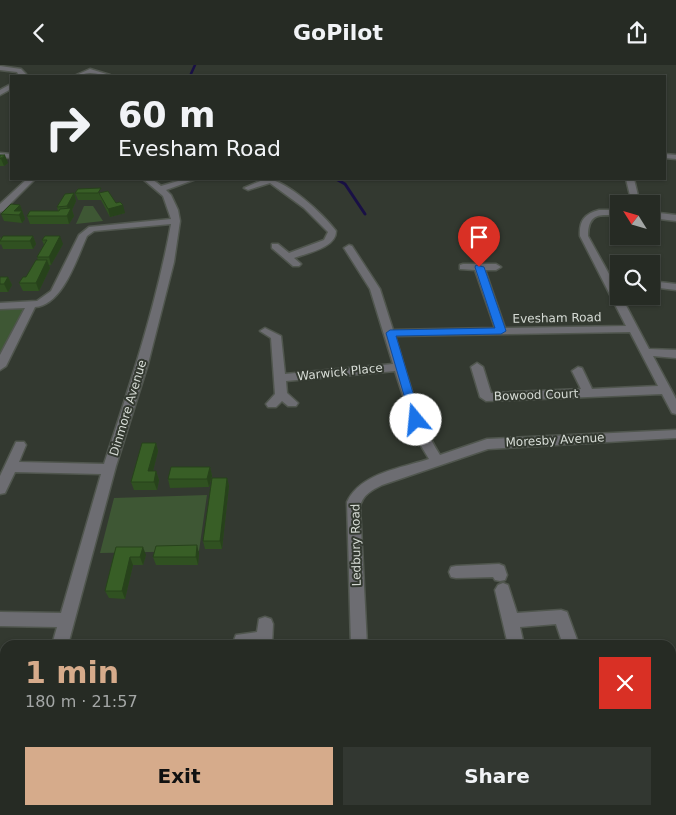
<!DOCTYPE html>
<meta charset="utf-8">
<style>
body{margin:0;font-family:"DejaVu Sans",sans-serif;background:#323731;color:#f1f3f6;height:100vh;display:flex;flex-direction:column;font-size:19px;white-space:nowrap}
*{box-sizing:border-box;margin:0}
p{font-size:16px;color:#a4a7a6}
.icon{flex:none;width:28px;height:28px;fill:none;stroke:currentColor;stroke-width:2;stroke-linecap:round;stroke-linejoin:round}
.map{position:relative;flex:1;overflow:hidden}
.details{position:absolute;left:0px;top:575px;width:676px;height:175px;display:flex;flex-direction:column;background:#262b24;border-radius:15px 15px 0 0;box-shadow:0 1px 4px #0004,0 0 0 1px #424741}
.details>*{flex:none}
.banner{position:absolute;left:10px;top:10px;width:656px;height:105px;border-radius:0px;box-shadow:0 1px 4px #0004,0 0 0 1px #424741;background:#262b24;color:#f1f3f6;overflow:hidden}
.needle{width:32px;rotate:307deg}
.tools{position:absolute;left:610px;top:130px;display:grid;gap:10px}
.tools a{display:grid;place-items:center;width:50px;height:50px;border-radius:0px;background:#262b24;box-shadow:0 1px 4px #0004,0 0 0 1px #424741;font-size:25px}
.pin{position:absolute;display:grid;place-items:center;width:42px;height:42px;color:#fff;margin:-51px -21px;border-radius:50% 50% 50% 0;rotate:-45deg;box-shadow:0 0 5px #0007}
.pin .icon{rotate:45deg}
.me{position:absolute;width:55px;margin:-28px;rotate:343deg;stroke-linejoin:round;filter:drop-shadow(0 0 4px #0008)}
.turn{display:flex;align-items:center;gap:18px;height:105px;padding:0 25px;font-size:22px}
.turn .icon{width:65px;height:65px;stroke-width:2.5}
.turn b{display:block;font-size:35px;line-height:42px}
.round{display:grid;place-items:center;flex:none;width:52px;height:52px;border-radius:0px;background:#323731}
.summary{display:flex;align-items:center;justify-content:space-between;height:85px;padding:0 25px}
h1{font-size:30px;font-weight:700;line-height:38px;color:#d6ab8b}
.cta{display:flex;gap:10px;margin-top:auto;padding:10px 25px}
.cta a{flex:1;height:58px;border-radius:0px;background:#d6ab8b;color:#111;font-size:20px;font-weight:700;line-height:58px;text-align:center}
.cta a+a{background:#323731;color:#f1f3f6}
header{display:flex;justify-content:space-between;align-items:center;height:65px;padding:0 25px;background:#262b24;font-size:22px;font-weight:700}
.map>svg:first-child{display:block}
.green{fill:#3e5734}
.lines{fill:none;stroke-linecap:round;stroke-linejoin:round}
.stream-far1{stroke:#191045;stroke-width:2.5}
.stream{stroke:#191045;stroke-width:3}
.minor-casing{stroke:#50564e;stroke-width:3}
.minor{fill:#6d6d72;fill-rule:evenodd}
.wall{fill:#305121}
.shaded-wall{fill:#27421b}
.building{fill:#385e26;stroke:#27421b}
.route{fill:#1a73e8;stroke:#114b97}
.labels{text-anchor:middle;stroke-width:4;stroke-linejoin:round;paint-order:stroke}
.street-label{font-size:12px;fill:#d6dbd5;stroke:#333930}
</style>
<header><svg class="icon" aria-label="back" viewBox="0 0 24 24"><path d="M15 5l-7 7 7 7"/></svg>GoPilot<svg class="icon" aria-label="share" viewBox="0 0 24 24"><path d="M12 15V3M7 8l5-5 5 5M5 13v7h14v-7"/></svg></header>
<div class="map">
<svg width="676" height="750" viewBox="0 0 676 750">
<rect width="100%" height="100%" fill="#333930"/>
<path class="green" d="M84 141H93L103 156 76 159Z
M27 242 0 295V244Z
M207 430 199 486 100 488 114 433Z"/>
<g class="lines">
<path class="stream-far1" d="M190 11 195 0"/>
<path class="stream" d="M336 114 345 119 365 149"/>
<defs>
<path id="minor" d="M0 1 21 4 26 9 25 11H19L17 7 0 5Z
M90 4 110 10 111 11C104 11 97 8 90 8 84 8 80 11 74 11Z
M11 19V24L0 30V25Z
M0 88 11 89V93L0 92Z
M665 89 676 90V94L665 93Z
M27 114H35L3 146 0 147V139Z
M143 114H152L161 121 185 114H196L166 125 171 130 178 145 180 156 174 197 148 299 116 401 68 580H52L57 562 0 561V547L61 548 101 409 15 407 5 428 0 429V411L16 377H24L26 380 19 397 104 399C130 320 156 241 171 159L94 166 87 171C77 193 63 240 35 242L6 301 0 305V290L25 243 0 244V238L37 236 51 226 79 170 89 162 171 154 163 131Z
M265 114C285 113 324 150 336 166 336 183 307 188 294 193L301 199 299 201H293L272 183V179H278L289 188 324 175 328 167 304 143 270 118 248 125 244 123Z
M626 114H634L640 139H632Z
M599 145H619V151C600 149 588 148 588 171L619 227V231H621L649 284 676 285V293L653 291 676 334V349L672 348 662 329 486 336 480 332 471 302 477 298 483 302 491 328 581 324 572 306 578 302 582 303 592 324 658 321 630 267 395 271C408 311 417 354 440 390L487 374 676 365V373L488 384 382 420C372 425 362 430 360 442L367 580H351L347 437C360 408 402 403 429 394L417 374 395 306 286 316 287 328 298 338 296 341H288L282 336 276 342H268L266 339 275 329 271 273 260 266 265 263 281 271 285 309 393 299 370 224 344 183 349 180 352 181 380 224 393 265 495 263 475 205 460 204V200L463 199H496L501 202 496 205H485L505 263 626 261 580 171C579 156 584 149 599 145Z
M651 147 676 150V156L651 153Z
M651 216 676 219V225L651 222Z
M499 499 504 501 507 510 505 515 500 516 495 515 493 512 456 513 451 512 449 507 451 502 456 501Z
M503 518 508 520 517 548 561 545 567 547 579 580H563L556 559 520 562 524 580H508L495 525 498 520Z
M265 552 271 554 273 559 272 580H236L234 575 236 570 257 567 259 554Z
M5 737V745H19L17 750H0V739Z
M22 745H40V750H22Z
M265 745H283L282 750H264Z
M410 745H453L455 750H412Z
M541 745H559L560 750H542Z"/>
</defs>
<use href="#minor" class="minor-casing"/>
<use href="#minor" class="minor"/>
</g>
<path class="wall" d="M0 90 8 98 4 101H0Z
M74 128 76 136 72 145 74 151 69 159H30L27 151 58 146 57 142Z
M75 128H102L116 138 125 148 110 152 101 135H78Z
M20 140 25 154 22 158 4 156 1 149Z
M0 171 1 174 33 171 36 179 33 184H3L1 179 0 180Z
M45 171 63 179 51 200H49L50 203 39 226H23L19 218 26 212 38 195 37 192 44 180 42 175Z
M0 212H8L12 220 8 227H0Z
M156 378 158 386 153 406H156L159 415 157 425H134L131 417Z
M210 402 212 411 209 422 170 423 168 414Z
M227 413 229 421 222 484H205L203 476Z
M116 482 146 490 143 500H133L125 534 109 533 105 526Z
M199 488 198 500H156L153 492Z"/>
<path class="shaded-wall" d="M5 90 8 98 4 101 1 94Z
M74 128 76 136 72 145 74 151 69 159 67 151 69 148 67 141Z
M20 140 25 154 22 158 19 150 14 146Z
M123 140 125 148 110 152 108 144Z
M33 171 36 179 33 184 30 176Z
M60 171 63 179 51 200 49 192Z
M47 195 50 203 39 226 36 218Z
M8 212 12 220 8 227 4 219Z
M156 378 158 386 151 414 148 406Z
M210 402 212 411 209 422 207 414Z
M156 406 159 415 157 425 154 417Z
M227 413 229 421 222 484 220 476Z
M197 480 199 488 198 500 196 492Z
M143 482 146 490 143 500 140 492Z
M130 492 133 500 125 534 122 526Z"/>
<path class="building" d="M0 90H5L0 94Z
M101 123 98 128H75L78 124Z
M108 126 116 138 120 137 123 140 108 144 99 128Z
M74 128 67 141 57 142 65 129Z
M11 139 20 140 14 146H22L19 150 1 149Z
M71 143 67 151H27L30 146H59L60 144Z
M3 171H33L30 176H0Z
M45 171H60L49 192H37L47 175H42Z
M36 195H47L36 218H19L23 212H26Z
M0 212H8L4 219H0Z
M142 378H156L148 406H156L154 417H131Z
M171 402H210L207 414H168Z
M212 413H227L220 476H203Z
M197 480 196 492H153L156 481Z
M116 482H143L140 492H130L122 526H105Z"/>
<path class="route" d="M476 200 484 202 506 266 501 269 396 271 421 355 416 359 412 358 386 268 390 265 495 263 475 202Z"/>
<g class="labels">
<g class="street-label">
<text transform="translate(557 253) rotate(-1)" y="4">Evesham Road</text>
<text transform="translate(340 307) rotate(-6)" y="4">Warwick Place</text>
<text transform="translate(536 330) rotate(-2)" y="4">Bowood Court</text>
<text transform="translate(128 343) rotate(-73)" y="4">Dinmore Avenue</text>
<text transform="translate(555 375) rotate(-3)" y="4">Moresby Avenue</text>
<text transform="translate(356 480) rotate(-91)" y="4">Ledbury Road</text>
</g>
</g>
</svg>
<div class="tools">
<a><svg class="needle" viewBox="-14 -14 28 28"><path d="M0-13l5 13h-10z" fill="#e53935"/><path d="M0 13l5-13h-10z" fill="#a4a7a6"/></svg></a>
<a><svg class="icon" aria-label="search" viewBox="0 0 24 24"><circle cx="10" cy="10" r="6"/><path d="M15 15l6 6"/></svg></a>
</div>
<div class="pin" style="left:479px;top:202px;background:#d93025"><svg class="icon" aria-label="arrive" viewBox="0 0 24 24"><path d="M6 21V4h12l-3 4 3 4H6"/></svg></div>
<svg class="me" style="left:416px;top:355px" viewBox="-20 -20 40 40"><circle r="19" fill="#fff"/><path d="M0-13L10 11 0 6-10 11z" fill="#1a73e8"/></svg>
<div class="banner">
<div class="turn"><svg class="icon" aria-label="right" viewBox="0 0 24 24"><path d="M7 20v-9h11M14 6l5 5-5 5"/></svg><div><b>60 m</b>Evesham Road</div></div>
</div>
<section class="details">
<div class="summary"><div><h1>1 min</h1><p>180 m · 21:57</p></div><a class="round" style="background:#d93025;color:#fff"><svg class="icon" aria-label="close" viewBox="0 0 24 24"><path d="M6 6l12 12M18 6L6 18"/></svg></a></div>
<div class="cta"><a>Exit</a><a>Share</a></div>
</section>
</div>
